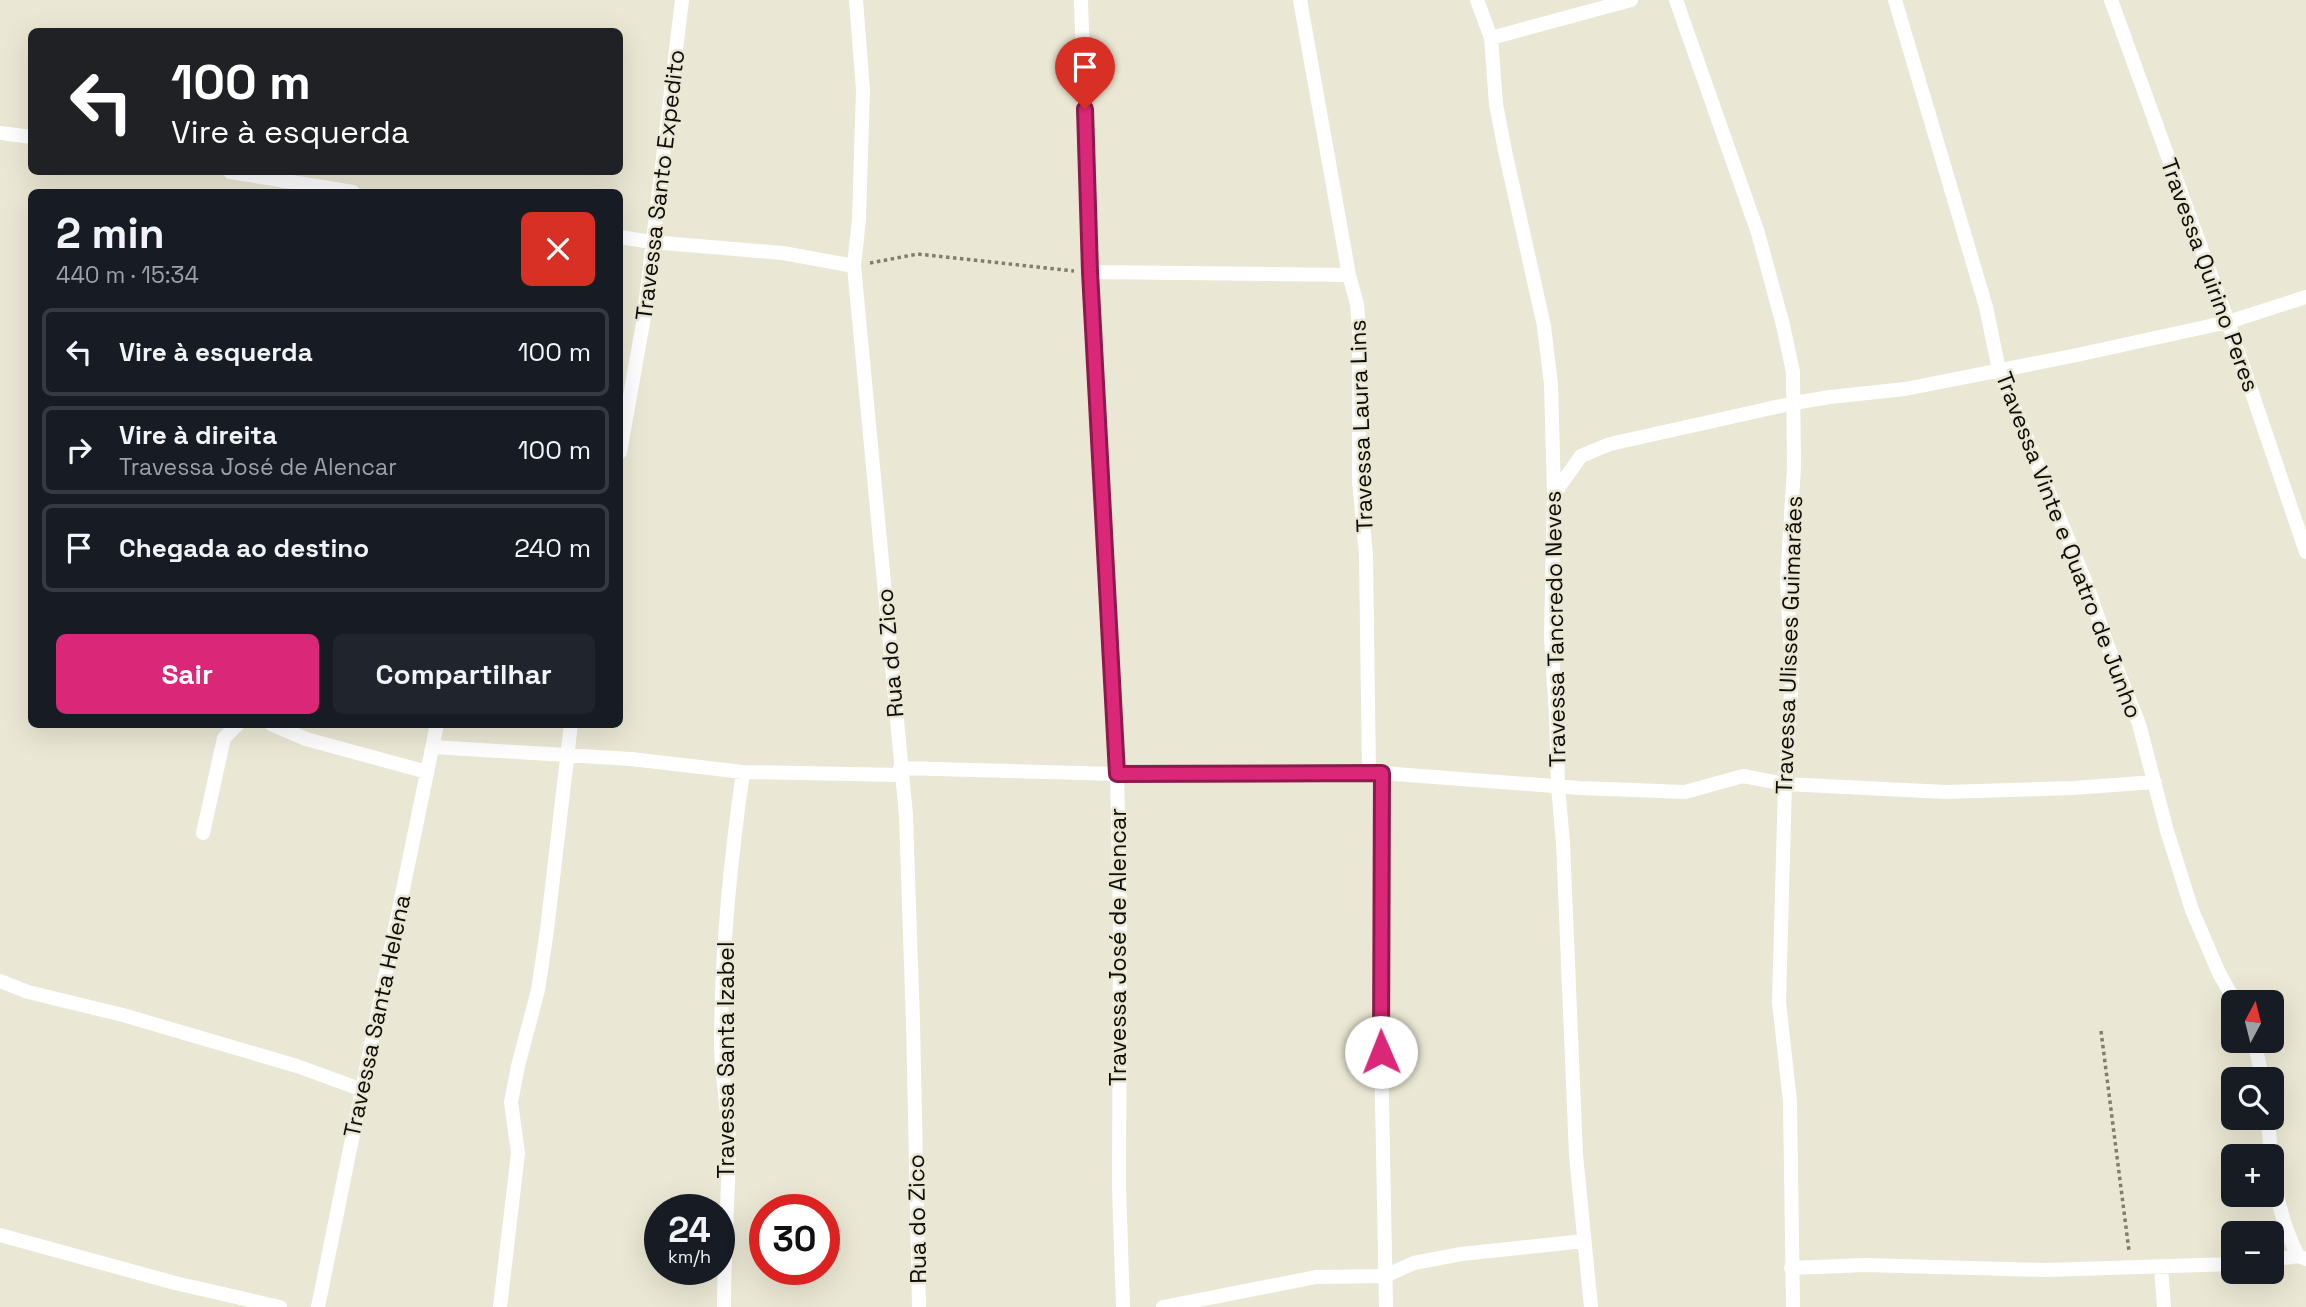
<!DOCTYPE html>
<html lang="pt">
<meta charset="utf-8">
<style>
body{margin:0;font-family:"Space Grotesk",sans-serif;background:#20242c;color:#f1f3f6;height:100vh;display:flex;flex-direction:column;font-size:26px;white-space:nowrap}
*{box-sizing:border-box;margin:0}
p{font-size:23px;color:#9ea1a6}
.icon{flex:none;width:38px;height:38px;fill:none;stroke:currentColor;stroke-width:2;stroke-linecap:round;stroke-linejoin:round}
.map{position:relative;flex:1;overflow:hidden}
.panel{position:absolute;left:28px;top:189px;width:595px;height:539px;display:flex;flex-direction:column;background:#171b24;border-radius:10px;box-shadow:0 7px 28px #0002}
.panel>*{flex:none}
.banner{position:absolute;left:28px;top:28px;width:595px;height:147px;border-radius:10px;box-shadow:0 7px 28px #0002;background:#202124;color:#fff;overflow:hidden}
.needle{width:46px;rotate:7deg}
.buttons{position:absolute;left:2221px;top:990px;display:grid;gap:14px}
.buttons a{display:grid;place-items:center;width:63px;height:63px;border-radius:10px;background:#171b24;box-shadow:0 7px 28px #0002;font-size:35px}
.speed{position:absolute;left:644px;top:1194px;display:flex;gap:14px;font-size:35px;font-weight:700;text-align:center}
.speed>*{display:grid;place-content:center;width:91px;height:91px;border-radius:50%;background:#171b24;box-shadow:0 7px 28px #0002;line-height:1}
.speed small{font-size:18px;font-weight:400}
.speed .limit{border:10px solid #d22;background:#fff;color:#111}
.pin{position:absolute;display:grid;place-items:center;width:60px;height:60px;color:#fff;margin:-72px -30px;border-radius:50% 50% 50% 0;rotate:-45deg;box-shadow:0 0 7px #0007}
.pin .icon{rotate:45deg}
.me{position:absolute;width:77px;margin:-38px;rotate:359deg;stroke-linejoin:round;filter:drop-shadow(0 0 5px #0008)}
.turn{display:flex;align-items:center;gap:24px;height:147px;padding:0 28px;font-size:32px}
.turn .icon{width:91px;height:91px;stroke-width:2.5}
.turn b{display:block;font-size:49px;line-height:60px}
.round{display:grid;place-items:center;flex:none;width:74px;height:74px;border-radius:10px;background:#20242c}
.head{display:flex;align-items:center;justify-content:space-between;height:119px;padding:0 28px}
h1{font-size:42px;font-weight:700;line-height:52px}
.primary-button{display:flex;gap:14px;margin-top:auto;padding:14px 28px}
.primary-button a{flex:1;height:80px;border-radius:10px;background:#db2777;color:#fff;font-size:28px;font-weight:700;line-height:80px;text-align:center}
.primary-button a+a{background:#20242c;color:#f1f3f6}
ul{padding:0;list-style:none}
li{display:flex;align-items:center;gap:21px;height:88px;margin:0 14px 10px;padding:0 14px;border:4px solid #363941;border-radius:10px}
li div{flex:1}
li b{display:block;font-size:26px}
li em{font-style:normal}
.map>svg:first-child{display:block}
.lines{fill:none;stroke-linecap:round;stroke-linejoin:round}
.path{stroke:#7f7d70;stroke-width:3.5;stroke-dasharray:3.5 3.5;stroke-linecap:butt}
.street{stroke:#fff;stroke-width:14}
.route-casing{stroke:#8e194d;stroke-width:18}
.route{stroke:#db2777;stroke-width:12}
.labels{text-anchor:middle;stroke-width:5;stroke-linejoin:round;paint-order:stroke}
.street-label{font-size:23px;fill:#0e0c06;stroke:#eae7d4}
</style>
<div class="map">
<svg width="2306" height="1307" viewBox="0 0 2306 1307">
<rect width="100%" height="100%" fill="#eae7d4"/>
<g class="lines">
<path class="path" d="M870 263 918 254 1074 271
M2101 1031 2129 1251"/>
<path class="street" d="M856 0 863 90 859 219 854 266 906 815 913 1023 919 1307
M1081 0 1090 272 1117 774 1120 918 1119 1188 1123 1307
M1300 0 1349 275 1357 304 1359 332V481L1366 555 1369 773
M1477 0 1491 38 1496 104 1505 151 1544 326 1551 384 1554 494 1551 638 1556 716 1558 786 1563 843 1576 1155 1591 1307
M1676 0 1758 233 1783 325 1793 372 1794 467 1787 581 1792 678 1785 784 1779 1002 1790 1102 1793 1307
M1895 0 1986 307 1999 370 2088 588 2107 644 2139 724 2167 831 2192 910 2219 973 2236 1003
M2111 0 2228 322 2306 552
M1491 38 1631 0
M0 133 32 137
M230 172 353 192
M620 237 651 242 783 253 854 266
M1090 272 1349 275
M620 452 643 323 682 0
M1554 494 1581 456 1610 444 1794 403 1830 397 1905 389 2077 355 2228 322 2306 297
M271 724 306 739 427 772
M433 747 631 759 743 772 901 775
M900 768 1117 774 1382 773 1580 788 1685 792 1743 776 1785 784 1946 792 2073 788 2155 782
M1382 773 1380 996 1386 1307
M203 833 224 738 238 724
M0 981 28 992 123 1015 297 1066 360 1089
M2254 1041 2263 1080
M2268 1118 2271 1157
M2272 1160C2275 1194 2283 1226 2298 1256L2306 1259
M0 1235 175 1283 280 1307
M2272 1260 2298 1256
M2161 1267 2164 1307
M1791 1268 1865 1265 2046 1270 2233 1264
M318 1307C356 1112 398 919 437 724
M500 1307 518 1153 511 1102 518 1066 538 990 547 930 571 724
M724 1307C724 1254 728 1201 729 1148 729 1114 722 1081 721 1047 721 955 730 863 743 772
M1163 1307 1316 1277 1385 1276 1414 1263 1461 1254 1584 1241"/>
</g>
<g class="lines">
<defs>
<path id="route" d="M1085 109 1090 272 1117 774 1382 773 1381 1052"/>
</defs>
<use href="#route" class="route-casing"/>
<use href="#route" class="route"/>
</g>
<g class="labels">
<g class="street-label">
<text transform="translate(660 185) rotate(-83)" y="8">Travessa Santo Expedito</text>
<text transform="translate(2210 275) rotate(70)" y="8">Travessa Quirino Peres</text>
<text transform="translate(1361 426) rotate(-92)" y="8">Travessa Laura Lins</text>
<text transform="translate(2069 545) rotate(69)" y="8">Travessa Vinte e Quatro de Junho</text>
<text transform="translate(1555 629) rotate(-91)" y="8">Travessa Tancredo Neves</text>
<text transform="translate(1789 645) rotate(-88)" y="8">Travessa Ulisses Guimarães</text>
<text transform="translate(890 653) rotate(-95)" y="8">Rua do Zico</text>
<text transform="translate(1118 947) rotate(-90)" y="8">Travessa José de Alencar</text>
<text transform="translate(377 1016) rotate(-78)" y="8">Travessa Santa Helena</text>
<text transform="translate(726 1060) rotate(-90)" y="8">Travessa Santa Izabel</text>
<text transform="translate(917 1219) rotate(-91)" y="8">Rua do Zico</text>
</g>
</g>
</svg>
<div class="buttons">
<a><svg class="needle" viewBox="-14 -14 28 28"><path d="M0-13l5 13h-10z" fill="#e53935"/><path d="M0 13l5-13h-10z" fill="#9ea1a6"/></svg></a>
<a><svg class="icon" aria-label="search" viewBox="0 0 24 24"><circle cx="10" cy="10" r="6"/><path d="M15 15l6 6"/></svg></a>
<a>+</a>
<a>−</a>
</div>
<div class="speed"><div>24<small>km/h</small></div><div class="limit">30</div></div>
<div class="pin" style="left:1085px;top:109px;background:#d93025"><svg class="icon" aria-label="arrive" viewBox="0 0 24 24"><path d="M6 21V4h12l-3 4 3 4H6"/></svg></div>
<svg class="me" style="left:1381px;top:1052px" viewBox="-20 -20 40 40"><circle r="19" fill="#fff"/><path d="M0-13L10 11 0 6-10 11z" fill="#db2777"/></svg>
<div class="banner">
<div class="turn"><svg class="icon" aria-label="left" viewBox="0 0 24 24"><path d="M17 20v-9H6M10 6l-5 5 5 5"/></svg><div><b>100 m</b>Vire à esquerda</div></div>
</div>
<section class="panel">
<div class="head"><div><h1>2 min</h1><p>440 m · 15:34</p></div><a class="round" style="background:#d93025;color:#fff"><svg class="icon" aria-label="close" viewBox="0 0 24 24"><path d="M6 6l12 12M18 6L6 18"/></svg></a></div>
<ul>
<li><svg class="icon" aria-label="left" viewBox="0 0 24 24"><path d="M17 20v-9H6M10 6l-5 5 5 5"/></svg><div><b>Vire à esquerda</b></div><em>100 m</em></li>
<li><svg class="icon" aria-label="right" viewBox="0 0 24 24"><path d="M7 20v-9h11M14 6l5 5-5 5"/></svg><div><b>Vire à direita</b><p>Travessa José de Alencar</p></div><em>100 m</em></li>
<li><svg class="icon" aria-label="arrive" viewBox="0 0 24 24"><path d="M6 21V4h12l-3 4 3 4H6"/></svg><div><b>Chegada ao destino</b></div><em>240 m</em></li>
</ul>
<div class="primary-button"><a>Sair</a><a>Compartilhar</a></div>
</section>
</div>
